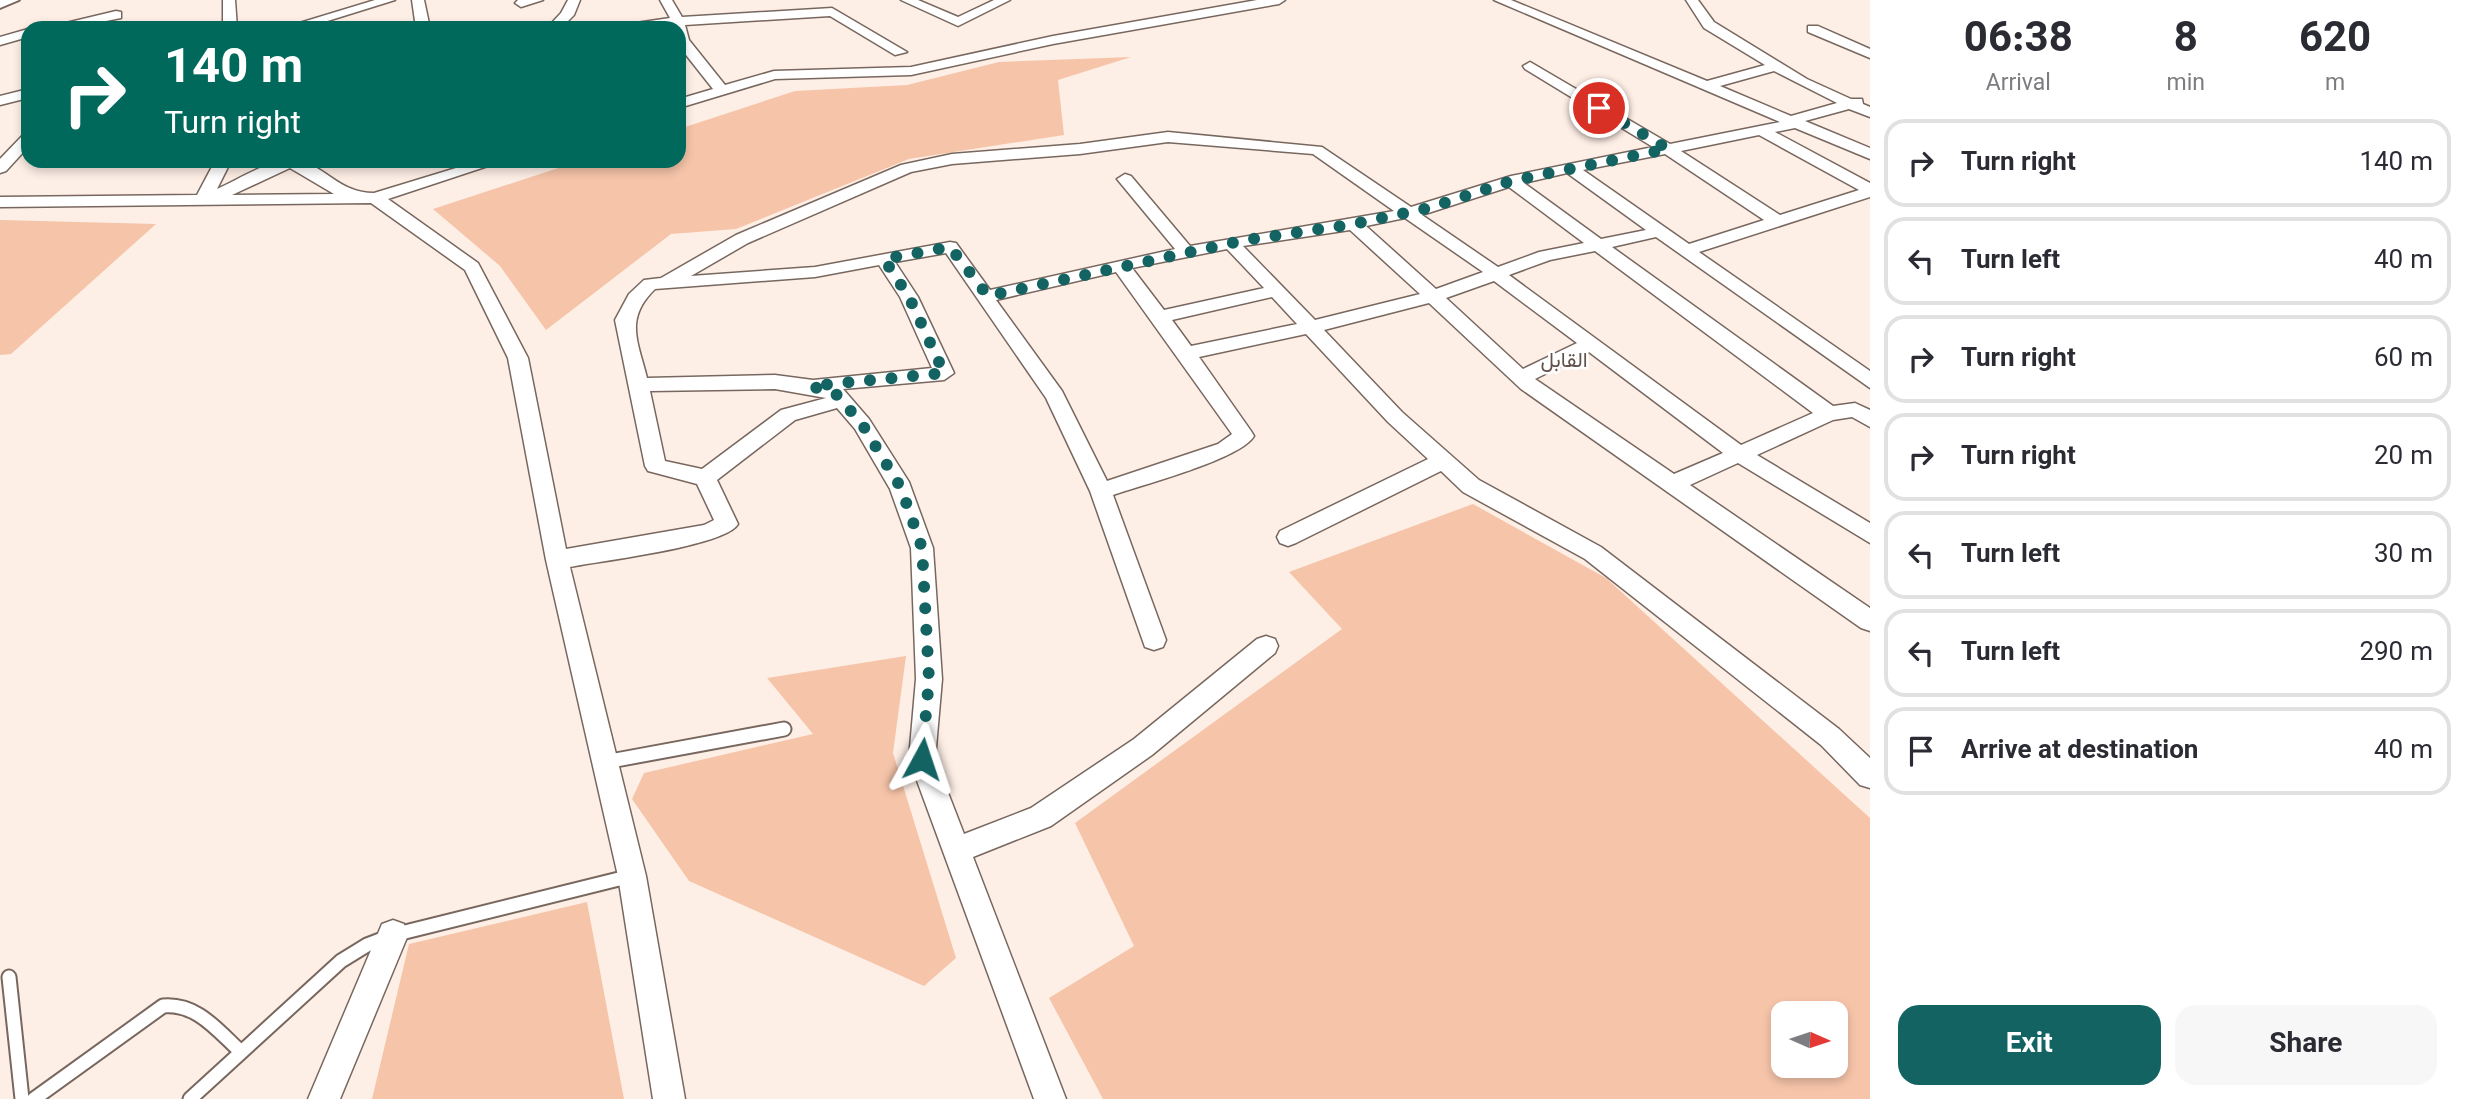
<!DOCTYPE html>
<meta charset="utf-8">
<style>
body{margin:0;font-family:Georgia,Vazirmatn,serif;background:#f7f7f7;color:#2b2b33;height:100vh;display:flex;flex-direction:column;font-size:26px;white-space:nowrap}
*{box-sizing:border-box;margin:0}
p{font-size:23px;color:#7c7c81}
.icon{flex:none;width:38px;height:38px;fill:none;stroke:currentColor;stroke-width:2;stroke-linecap:round;stroke-linejoin:round}
.map{position:relative;flex:1;overflow:hidden}
.sheet{display:flex;flex-direction:column;background:#fff;width:595px}
.sheet>*{flex:none}
.top-card{position:absolute;left:21px;top:21px;width:665px;height:147px;border-radius:21px;box-shadow:0 4px 10px #0003;background:#00695c;color:#fff;overflow:hidden}
.needle{width:46px;rotate:93deg}
.fabs{position:absolute;left:1771px;top:1001px;display:grid;gap:14px}
.fabs a{display:grid;place-items:center;width:77px;height:77px;border-radius:14px;background:#fff;box-shadow:0 4px 10px #0003;font-size:35px}
.pin{position:absolute;display:grid;place-items:center;width:60px;height:60px;color:#fff;margin:-30px;border:4px solid #fff;border-radius:50%;box-shadow:0 2px 7px #0007}
.me{position:absolute;width:77px;margin:-38px;rotate:5deg;stroke-linejoin:round;filter:drop-shadow(0 0 5px #0008)}
.turn{display:flex;align-items:center;gap:24px;height:147px;padding:0 28px;font-size:32px}
.turn .icon{width:91px;height:91px;stroke-width:2.5}
.turn b{display:block;font-size:49px;line-height:60px}
.eta{display:flex;justify-content:space-evenly;align-items:center;height:119px;text-align:center}
.eta b{font-size:42px;font-weight:700;line-height:49px}
.action{display:flex;gap:14px;margin-top:auto;padding:14px 28px}
.action a{flex:1;height:80px;border-radius:21px;background:#136362;color:#fff;font-size:28px;font-weight:700;line-height:80px;text-align:center}
.action a+a{background:#f7f7f7;color:#2b2b33}
ul{padding:0;list-style:none}
li{display:flex;align-items:center;gap:21px;height:88px;margin:0 14px 10px;padding:0 14px;border:4px solid #e1e1e2;border-radius:21px}
li div{flex:1}
li b{display:block;font-size:26px}
li em{font-style:normal}
main{display:flex;flex:1;min-height:0}
.map>svg:first-child{display:block}
.green{fill:#f6c4a9;fill-rule:evenodd}
.lines{fill:none;stroke-linecap:round;stroke-linejoin:round}
.service-casing{stroke:#78675e;stroke-width:17}
.minor-casing{stroke:#78675e;stroke-width:3}
.tertiary-casing{stroke:#78675e;stroke-width:4}
.service{stroke:#fff;stroke-width:13}
.minor{fill:#fff;fill-rule:evenodd}
.tertiary{fill:#fff;fill-rule:evenodd}
.route{stroke:#136362;stroke-width:12;stroke-dasharray:0 21.6}
.labels{text-anchor:middle;stroke-width:5;stroke-linejoin:round;paint-order:stroke}
.neighbourhood-label{font-size:21px;fill:#63524a;stroke:#fff}
</style>
<main>
<div class="map">
<svg width="1870" height="1099" viewBox="0 0 1870 1099">
<rect width="100%" height="100%" fill="#feefe6"/>
<path class="green" d="M1131 57 1058 80 1064 135 909 159 736 229 671 234 546 330 500 266 433 209 580 161H679V129L795 91 907 85 999 62Z
M0 220 156 224 11 354 0 355Z
M1473 504 1606 578 1870 818V1099H1103L1049 998 1134 946 1075 823 1342 629 1289 572ZM1836 1013V1066H1783V1013Z
M906 656 893 753 956 958 924 986 689 881 632 799 644 773 813 734 767 678Z
M587 902 624 1099H372L409 944Z"/>
<g class="lines">
<defs>
<path id="service" d="M605 762 784 729
M9 977 22 1099
M34 1099 163 1006C197 1003 217 1030 240 1051
M190 1099 341 961 367 945 393 935 631 876"/>
<path id="minor" d="M223 0H235L237 28H223Z
M375 0H395L305 28H283Z
M412 0H424L430 28H416Z
M518 0H543L521 7 515 3Z
M568 0H580L574 15 561 28H547L561 13Z
M660 0H672L682 17 832 8 907 52 895 55 830 16 685 25 689 40 725 85 774 71 911 67 1053 36 1257 0H1285L1279 4 1053 44 911 75 775 79 679 108V99L713 89 679 46V28H622L629 24 670 18Z
M901 0H918L958 17 994 0H1010L958 26Z
M1494 0H1511L1707 81 1765 65 1704 28 1686 0H1698L1714 22 1807 79 1851 99H1862L1863 104 1870 107V117L1849 109 1805 121 1870 148V159L1795 128 1775 132 1870 183V197L1699 252 1870 371V388L1656 237 1612 247 1833 406 1855 403 1870 410V427L1852 417 1833 420 1757 455 1870 523V543L1738 463 1690 485 1870 608V631L1861 628 1521 389 1429 303 1324 330 1402 412 1479 480 1601 547 1839 729 1870 758V788L1860 785 1821 745 1585 559 1463 492 1441 471 1296 543 1288 546 1280 543 1277 537 1280 531 1428 459 1388 422 1306 334 1199 357 1251 431 1254 436C1241 459 1142 485 1113 495L1166 640 1163 647 1154 650 1145 647 1090 491 1046 398 946 253 895 262 918 297 954 373 944 380 843 389 869 419 909 482 933 548 942 679 935 759 964 834 1031 808 1134 739 1257 639 1266 636 1275 639 1278 646 1275 653 1152 755 1051 826 973 857 1066 1099H1034L909 759 916 679 911 548 890 489 855 429 837 408 795 420 717 480 738 524C726 546 600 561 570 567L646 876 685 1099H653L618 876 546 560 508 358 465 270 371 203 0 207V197L197 195 215 161H231L217 189C240 179 273 156 299 161 327 167 339 193 374 193L479 161H503L388 199 478 263 528 358 566 549 704 525 714 520 697 484 648 471 645 466 615 320 629 294 644 280 661 278 736 235 901 165 952 154 1080 144 1168 132 1322 147 1411 207 1511 176 1653 147 1525 69 1523 66 1530 62 1670 144 1780 122ZM1774 71 1837 103 1791 116 1720 86ZM1759 135 1859 190 1780 215 1681 151ZM1168 142 1313 154 1394 211 1190 246 1131 176 1125 174 1117 179 1175 249 990 290 956 243 950 242 815 267 691 276 748 243 911 172 952 164 1080 154ZM1665 154 1764 220 1689 244 1583 170ZM290 168 334 194 232 195ZM1567 173 1646 230 1601 239 1524 183ZM1509 187 1584 243 1539 252 1498 267 1422 215ZM1405 218 1483 272 1436 289 1366 226ZM1350 230 1420 294 1315 320 1243 246ZM1227 249 1264 288 1164 310 1132 268ZM1595 251 1813 413 1741 445 1509 275 1550 260ZM879 265 900 297 932 368 813 380 775 375 647 378C638 341 624 319 655 289L815 277ZM1116 272 1232 434 1218 444 1107 481 1062 391 996 300ZM1494 281 1577 343 1523 369 1446 298ZM1272 297 1297 324 1191 346 1172 320ZM1589 352 1723 453 1674 474 1535 379ZM775 389 826 398 781 410 702 469 665 461 650 391Z
M116 11 121 12V18L71 28H45Z
M1808 26H1818L1870 49V58L1808 32Z
M28 29V37L0 45V37Z
M28 89V98L0 105V96Z
M28 133V147L6 171 0 173V159L23 135Z
M393 920 404 924 408 935 340 1099H308L382 924Z"/>
<path id="tertiary" d="M0 0H19L0 8Z"/>
</defs>
<use href="#service" class="service-casing"/>
<use href="#minor" class="minor-casing"/>
<use href="#tertiary" class="tertiary-casing"/>
<use href="#service" class="service"/>
<use href="#minor" class="minor"/>
<use href="#tertiary" class="tertiary"/>
</g>
<g class="lines">
<path class="route" d="M922 759 929 679 922 548 901 488 862 424 836 394 811 386 944 373 909 297 884 259 950 247 988 296 1246 240 1354 224 1429 208 1511 181 1668 149 1599 108"/>
</g>
<g class="labels">
<g class="neighbourhood-label">
<text x="1564" y="367">القابل</text>
</g>
</g>
</svg>
<div class="fabs">
<a><svg class="needle" viewBox="-14 -14 28 28"><path d="M0-13l5 13h-10z" fill="#e53935"/><path d="M0 13l5-13h-10z" fill="#7c7c81"/></svg></a>
</div>
<div class="pin" style="left:1599px;top:108px;background:#d93025"><svg class="icon" aria-label="arrive" viewBox="0 0 24 24"><path d="M6 21V4h12l-3 4 3 4H6"/></svg></div>
<svg class="me" style="left:922px;top:759px" viewBox="-20 -20 40 40"><path d="M0-17L14 15 0 8-14 15z" fill="#136362" stroke="#fff" stroke-width="4"/></svg>
<div class="top-card">
<div class="turn"><svg class="icon" aria-label="right" viewBox="0 0 24 24"><path d="M7 20v-9h11M14 6l5 5-5 5"/></svg><div><b>140 m</b>Turn right</div></div>
</div>
</div>
<section class="sheet">
<div class="eta">
<div><b>06:38</b><p>Arrival</p></div>
<div><b>8</b><p>min</p></div>
<div><b>620</b><p>m</p></div>
</div>
<ul>
<li><svg class="icon" aria-label="right" viewBox="0 0 24 24"><path d="M7 20v-9h11M14 6l5 5-5 5"/></svg><div><b>Turn right</b></div><em>140 m</em></li>
<li><svg class="icon" aria-label="left" viewBox="0 0 24 24"><path d="M17 20v-9H6M10 6l-5 5 5 5"/></svg><div><b>Turn left</b></div><em>40 m</em></li>
<li><svg class="icon" aria-label="right" viewBox="0 0 24 24"><path d="M7 20v-9h11M14 6l5 5-5 5"/></svg><div><b>Turn right</b></div><em>60 m</em></li>
<li><svg class="icon" aria-label="right" viewBox="0 0 24 24"><path d="M7 20v-9h11M14 6l5 5-5 5"/></svg><div><b>Turn right</b></div><em>20 m</em></li>
<li><svg class="icon" aria-label="left" viewBox="0 0 24 24"><path d="M17 20v-9H6M10 6l-5 5 5 5"/></svg><div><b>Turn left</b></div><em>30 m</em></li>
<li><svg class="icon" aria-label="left" viewBox="0 0 24 24"><path d="M17 20v-9H6M10 6l-5 5 5 5"/></svg><div><b>Turn left</b></div><em>290 m</em></li>
<li><svg class="icon" aria-label="arrive" viewBox="0 0 24 24"><path d="M6 21V4h12l-3 4 3 4H6"/></svg><div><b>Arrive at destination</b></div><em>40 m</em></li>
</ul>
<div class="action"><a>Exit</a><a>Share</a></div>
</section>
</main>
